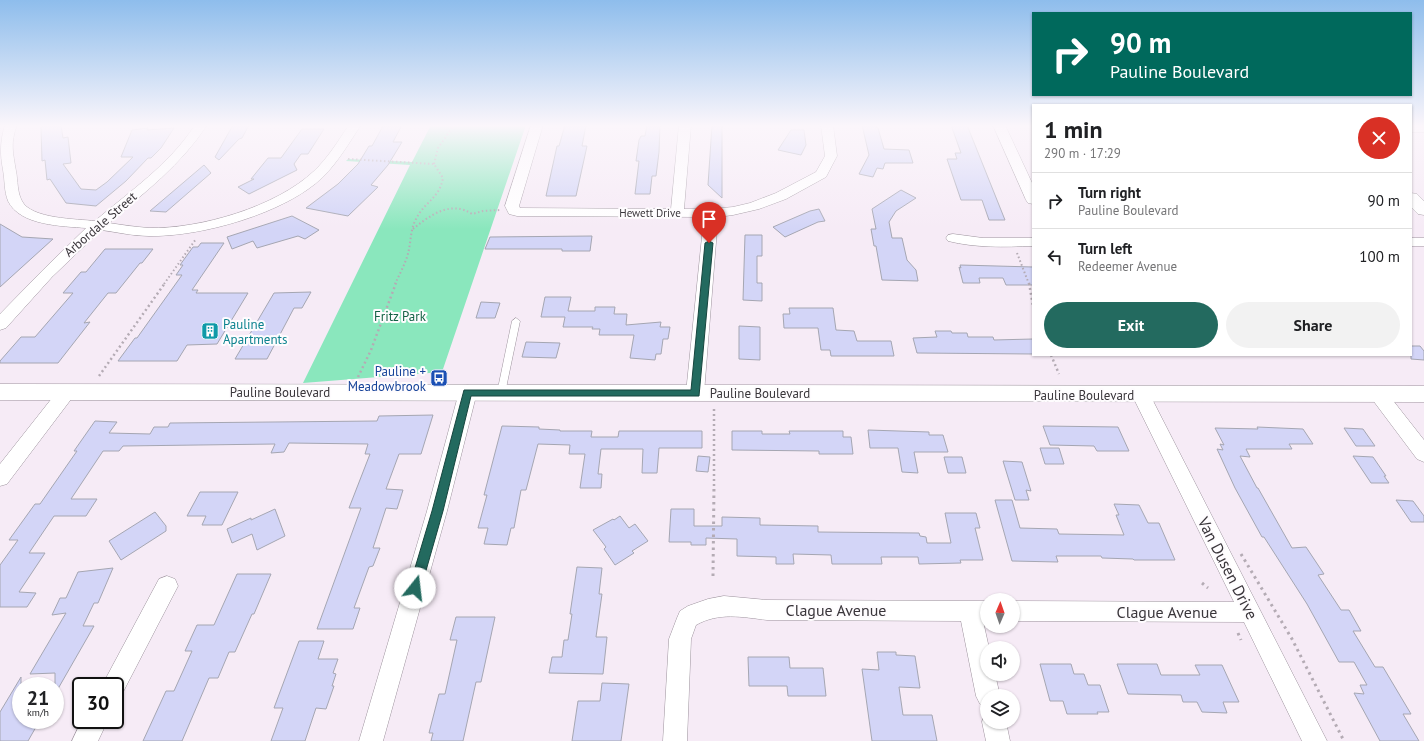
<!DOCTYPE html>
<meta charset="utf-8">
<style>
body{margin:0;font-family:"PT Sans",sans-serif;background:#f2f2f2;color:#202124;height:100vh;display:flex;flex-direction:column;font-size:15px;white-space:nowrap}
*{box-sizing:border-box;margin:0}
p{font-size:13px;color:#757577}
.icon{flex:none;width:22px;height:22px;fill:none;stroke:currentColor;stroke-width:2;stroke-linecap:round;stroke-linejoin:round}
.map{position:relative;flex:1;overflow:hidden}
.sheet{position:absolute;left:1032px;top:104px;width:380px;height:252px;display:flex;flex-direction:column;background:#fff;border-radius:0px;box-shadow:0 1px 3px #0004}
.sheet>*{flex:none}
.hud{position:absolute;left:1032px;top:12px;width:380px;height:84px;border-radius:0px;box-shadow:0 1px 3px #0004;background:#00695c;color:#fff;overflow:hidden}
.needle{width:26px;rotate:2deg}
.tools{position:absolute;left:980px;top:593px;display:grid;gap:8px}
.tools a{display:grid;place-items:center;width:40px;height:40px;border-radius:50%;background:#fff;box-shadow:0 1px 3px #0004;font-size:20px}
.speed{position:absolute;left:12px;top:677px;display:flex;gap:8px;font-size:20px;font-weight:700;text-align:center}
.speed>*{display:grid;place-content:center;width:52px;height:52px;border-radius:50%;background:#fff;box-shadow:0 1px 3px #0004;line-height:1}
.speed small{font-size:10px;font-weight:400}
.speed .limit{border:2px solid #111;border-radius:6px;background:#fff;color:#111}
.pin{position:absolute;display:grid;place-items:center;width:34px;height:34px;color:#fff;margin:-41px -17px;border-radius:50% 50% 50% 0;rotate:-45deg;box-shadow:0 0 4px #0007}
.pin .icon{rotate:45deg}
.me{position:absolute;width:44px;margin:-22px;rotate:16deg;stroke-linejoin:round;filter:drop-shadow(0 0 3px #0008)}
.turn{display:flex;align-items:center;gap:14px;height:84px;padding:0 12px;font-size:18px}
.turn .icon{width:52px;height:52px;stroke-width:2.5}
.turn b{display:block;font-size:28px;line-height:34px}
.round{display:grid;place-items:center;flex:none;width:42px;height:42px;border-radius:21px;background:#f2f2f2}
.headline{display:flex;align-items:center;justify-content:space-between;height:68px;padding:0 12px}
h1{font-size:24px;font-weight:600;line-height:30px}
.button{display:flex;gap:8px;margin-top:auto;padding:8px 12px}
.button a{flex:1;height:46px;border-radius:24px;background:#236a5f;color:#fff;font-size:16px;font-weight:600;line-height:46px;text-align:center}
.button a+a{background:#f2f2f2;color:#202124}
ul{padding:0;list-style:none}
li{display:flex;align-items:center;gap:12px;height:56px;padding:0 12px;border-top:1px solid #e0e0e0}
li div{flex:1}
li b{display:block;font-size:15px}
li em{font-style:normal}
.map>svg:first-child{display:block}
.green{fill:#8ae7bd}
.building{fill:#d3d5f7;stroke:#a5a6b2}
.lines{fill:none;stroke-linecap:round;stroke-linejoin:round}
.service-casing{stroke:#9d939d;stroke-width:1}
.minor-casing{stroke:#9d939d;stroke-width:1}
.tertiary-casing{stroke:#9d939d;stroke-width:1}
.path-far2{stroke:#b4abb4;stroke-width:2;stroke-dasharray:1.5 2.5;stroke-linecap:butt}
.path-far1{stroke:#b4abb4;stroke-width:2.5;stroke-dasharray:2 3;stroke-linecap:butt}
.path{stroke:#b4abb4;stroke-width:3;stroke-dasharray:2.5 4;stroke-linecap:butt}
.service{fill:#fff;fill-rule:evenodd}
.minor{fill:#fff;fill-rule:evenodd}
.tertiary{fill:#fff;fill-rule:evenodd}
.route{fill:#236a5f;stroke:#17453e}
.labels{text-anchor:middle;stroke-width:4;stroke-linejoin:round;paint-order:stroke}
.far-street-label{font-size:11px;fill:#3a363b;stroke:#fefcfe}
.street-label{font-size:13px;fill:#3a363b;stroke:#fefcfe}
.park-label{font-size:13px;fill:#136145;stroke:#fefcfe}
.culture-label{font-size:13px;fill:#0d838f;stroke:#fefcfe;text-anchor:start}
.transit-label{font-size:13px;fill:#164399;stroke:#fefcfe;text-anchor:end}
.near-street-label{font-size:16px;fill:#3a363b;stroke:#fefcfe}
</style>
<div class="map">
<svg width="1424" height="741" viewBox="0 0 1424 741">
<rect width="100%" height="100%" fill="#f6ebf6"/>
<path class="green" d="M431 125H526L442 372 303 383 410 165 346 161 348 159 412 162Z"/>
<path class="building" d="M47 125H61L63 138 68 137 71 163 63 164 81 189 96 190 107 182 133 157H121L132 130 148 128 147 130 174 128 161 148 151 158H148L126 181 96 206 66 203 50 179 47 180 45 160 42 161 41 127Z
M233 125H249L242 138 239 139 219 160 215 157Z
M402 125 393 142H402L388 165 371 185 378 187 348 216 306 208 338 184 358 164 369 146H372L383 126Z
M565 125H586L582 146H587L576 196H546L557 146H559Z
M647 125H660L659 152 656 176H652L650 194H635L639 161H636L639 140 641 136H645Z
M712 125H722V198L708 185Z
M862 125H875L876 127 878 128 884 149 909 150 913 163H885L883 169 877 168 873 177 859 174 869 155Z
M951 125H967L1005 220H989L982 200H961L947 159H957L955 153H961Z
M302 129H324L308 154H301L294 164 297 170 249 194 238 187 254 179H251L268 158H281Z
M791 130H804L806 145 801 155 778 150Z
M204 165 211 173 166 212 150 211Z
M901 190 916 198 896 211 889 222 892 238H902L907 260 916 270 918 281 882 280 876 246H874L871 229H876L872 209Z
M819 209 825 221 818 222 785 237 773 227 810 211Z
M292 216 319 230 305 239 298 236 257 248 253 241 232 249 227 237Z
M0 224 22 237 53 239 0 287Z
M745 235H762V256H757V283H762V301L743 300Z
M592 236 590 251H562V249H485L490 237Z
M201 243H224L192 290H198L196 293H248L217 344 187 345 177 361H118L135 338H137L182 275H176L183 265H180L193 247H198Z
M105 249H153L142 263H140L116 293H108L84 323 90 322 58 363H0V361L21 337H35L73 293H63L81 272H86Z
M960 265 1033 267V285H1006L1003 278H979L980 283H963L959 267 961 268Z
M311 292 302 308H294L267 359H235L274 293Z
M545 297H571L568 311H595V307H615L614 314H627L626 325 661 322 660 327H670L668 339H663L661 354H656L655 360 630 358 634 335H599L600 329H592L593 327H563L565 317H541Z
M481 302 500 303 495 318H476Z
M789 308H833L836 330 854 331 857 341H891L894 356H831L830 350H821L818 328H784L783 314H790Z
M739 326 760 327V360L739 359Z
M935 331H951L952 333H967L968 337H993L994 340 1033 339V354L917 353 913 338 937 337Z
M526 342 560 343 556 358 522 357Z
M1411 346H1420L1424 351V360L1411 359Z
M433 415 421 454H399L386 489 403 490 397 509 386 508 373 548H380L373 566 369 567 354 608H360L353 629H317L361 508H349L370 454H365L368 444 289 443 284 452 271 453 275 444 123 446 119 451H103L71 499H97L86 516H54L29 553H45L19 592 36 593 27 607H0V565L18 540H9L35 504H40L77 451H74L95 421 117 422 109 433 150 434 154 427H168L170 423 377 421 379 416Z
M502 426 539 427V429L560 430V431H592L591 437H618L619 431H702V448H659L657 473H642L643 449H601L598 474H602L601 488H580L585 454H569L570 445 538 444 526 490H521L514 528H511L507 545 484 544 488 528H478L487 495H484Z
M1043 426 1118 427 1129 451H1097L1094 446 1050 445Z
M1257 427 1303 429 1313 444H1289L1292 449H1246L1250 457 1240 456 1257 488H1258L1292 548 1306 547 1324 574 1318 575 1341 610H1349L1361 631H1353L1375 667H1383L1411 714H1403L1419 741H1380L1354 693 1364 694 1360 685H1367L1354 662H1339L1307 604 1264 537H1262L1235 488 1217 449 1223 450 1220 444 1224 445 1215 428 1258 429Z
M1344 428 1363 429 1375 446H1356Z
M868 430 929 432V435H943L948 452H914L918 473 902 472 898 448H870Z
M732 431H762V434H790L789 431H843V437H851L853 454H819V451L732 450Z
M1040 448H1059L1064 464H1045Z
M698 456 710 457 708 472 696 471Z
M1353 456 1373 457 1386 476H1384L1389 483H1371Z
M944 457H962L966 473H948Z
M1003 461 1022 462 1031 491 1026 490 1029 500H1015Z
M200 492H238L222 525H202L206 516H187Z
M995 500H1012L1020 528 1057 529 1059 534 1124 535 1116 515H1119L1114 504 1139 505 1148 523H1159L1175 560H1134L1133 559 1102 558 1101 556H1056L1058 562 1012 561Z
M1396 500 1413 501 1424 516V522H1411Z
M275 509 285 536 257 550 252 534 232 543 227 529 251 518V520Z
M671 509H694V526H722V517L760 518V525L818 526V532L919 533 920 536 926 537 927 543H951L945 513H976L980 528H975L983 560H960L961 563 919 564 918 557H881L882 564H832L831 555 793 554 794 564H776V557L737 556V539L706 538V545H691V542H669Z
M155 512 166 526V531L121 560 109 541Z
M620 516 629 528 635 524 648 541 632 551 634 553 615 565 604 549 606 547 593 530 613 519 614 520Z
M577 567 602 568 599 594H602L596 637H607L603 674 549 673 552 657H562L564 640H568L572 614H570Z
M113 568 98 603H94L83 626H94L55 694V673L30 674 66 613 52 615 60 598H66L78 572Z
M237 574H271L254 614H252L235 652H229L218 678H209L182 741H143L166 691H174L192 651H185L197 625H214Z
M456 617H495L481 682H476L463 741H431L433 733H429L439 694H445L457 640H450Z
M299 641H324L318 659H338L333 673 336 674 332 686H334L326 709 316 708 305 741H271L283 708H274Z
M877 652H896V655L915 656 920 688 899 687 903 715H932L937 741H872L862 669 879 670Z
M748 657H789L790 668H823L826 696H788L787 686H749Z
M1040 664H1071L1074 674H1084L1088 685H1100L1109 712H1097L1098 714H1067L1063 701H1050Z
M1117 664H1157L1161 675H1200L1195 665H1222L1239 702H1223L1227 713 1202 712 1197 702H1183L1181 695 1128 694Z
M21 677V720H40L28 741H0V712Z
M602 683 629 684 621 741H572L578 701H600Z"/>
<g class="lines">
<defs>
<path id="service" d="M516 318 520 321 505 393 504 395H498L497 393 512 321Z"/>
<path id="minor" d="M5 125H17C10 144 13 152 16 171 18 181 17 192 22 201 31 219 77 219 95 221 130 191 169 165 195 125H207C181 165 145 192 109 223 122 225 136 227 149 228 200 229 276 207 314 171 328 158 338 141 349 125H361C349 143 338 162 323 177 286 213 201 237 149 236 133 236 117 232 101 230L52 277 6 328 0 330V314L42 271 86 228C63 226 20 226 8 201 4 191 5 181 3 170 0 154 0 141 5 125Z
M531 125H543L519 206 520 208 671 209 679 125H691L684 209H711L733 207 750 203 776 193 816 172 825 156 821 125H833L837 156 826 177 786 199 759 209 733 215 718 217 704 393 701 398 695 400 689 398 686 393 704 217 517 216 509 214 505 206Z
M993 125H1005L1033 185V204L1028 203 1026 200Z
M1411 125H1424V132H1411Z
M953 234 983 238H1033V246C1004 247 976 248 948 241L946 238 948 235Z
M1411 238H1424V246H1411Z
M468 385 474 387 477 392 447 511 383 741H359L427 511 459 392 462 387Z
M66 386 72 388 75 393 72 398 7 484 0 486V464L60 388Z
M1378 387 1384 389 1424 440V462L1417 459 1372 399 1369 394 1372 389Z
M1141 388 1147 390 1150 395 1327 741H1302L1244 622 1013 621V601L1234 602 1132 395 1135 390Z
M167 576 175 579 178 586 122 694 115 697V686H102L106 678 159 579Z
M724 596 767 600 987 601V621H983L989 648H987V674H995L1000 696H987V707L980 704 976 696 961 621 767 620C742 617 719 612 696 625L691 639 687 741H663L669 639 677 618 680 611 688 606 708 599Z
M985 713H987V722H1006L1010 741H986L982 722Z
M82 720H108L98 741H72Z"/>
<path id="tertiary" d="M1411 193 1417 194 1424 201V215L1418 214 1411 207Z
M0 384 1424 386V402L0 400Z"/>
</defs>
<use href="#service" class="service-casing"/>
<use href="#minor" class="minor-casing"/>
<use href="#tertiary" class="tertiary-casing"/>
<path class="path-far2" d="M348 159 434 164 443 178C439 199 425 201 416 219 411 228 411 239 409 249 407 261 400 273 395 284
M434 164 438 148 454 125
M413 229C430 215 451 200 472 214L483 211 500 210
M1017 253 1029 284
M164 284 196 239"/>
<path class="path-far1" d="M1029 283 1033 306
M1051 355 1059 374
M99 376 165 283
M358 377 371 350 396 283
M714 486V407"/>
<path class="path" d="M1241 554 1292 639 1344 741
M713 576 714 485
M1202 583 1208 588
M1238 633 1241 640"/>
<use href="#service" class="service"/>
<use href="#minor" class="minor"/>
<use href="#tertiary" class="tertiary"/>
</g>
<linearGradient id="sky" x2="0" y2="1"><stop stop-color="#8ebdec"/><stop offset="0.55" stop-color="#fbf6fb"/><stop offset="1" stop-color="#fbf6fb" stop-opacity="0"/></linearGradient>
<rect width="1424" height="229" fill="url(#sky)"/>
<path class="route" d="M709 241 713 243 699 396H471L443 511 421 588 419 592 415 593 411 592 409 588 432 511 464 390H691L705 243Z"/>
<defs>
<symbol id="building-square" viewBox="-11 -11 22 22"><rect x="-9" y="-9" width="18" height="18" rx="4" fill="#0f9aa8" stroke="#fefcfe"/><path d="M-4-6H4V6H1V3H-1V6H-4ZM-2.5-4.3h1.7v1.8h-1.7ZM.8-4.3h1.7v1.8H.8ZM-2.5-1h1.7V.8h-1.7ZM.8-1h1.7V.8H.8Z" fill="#fff"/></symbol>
<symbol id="bus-square" viewBox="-11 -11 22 22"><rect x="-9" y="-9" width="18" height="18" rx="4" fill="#1a4fb4" stroke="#fefcfe"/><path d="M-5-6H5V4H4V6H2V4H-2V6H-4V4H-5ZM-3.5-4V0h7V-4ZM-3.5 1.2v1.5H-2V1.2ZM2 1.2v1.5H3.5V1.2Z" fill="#fff"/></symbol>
</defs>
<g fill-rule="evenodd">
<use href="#building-square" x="200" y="321" width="20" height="20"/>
<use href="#bus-square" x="429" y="368" width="20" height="20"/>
</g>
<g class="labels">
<g class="far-street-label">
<text x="650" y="217">Hewett Drive</text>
</g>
<g class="street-label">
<text transform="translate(100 224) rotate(-41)" y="5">Arbordale Street</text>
<text x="280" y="397">Pauline Boulevard</text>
<text x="760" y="398">Pauline Boulevard</text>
<text x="1084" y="400">Pauline Boulevard</text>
</g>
<g class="park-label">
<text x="400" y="321">Fritz Park</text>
</g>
<g class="culture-label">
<text x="223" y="329">Pauline<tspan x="223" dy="15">Apartments</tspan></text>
</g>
<g class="transit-label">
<text x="426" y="376">Pauline +<tspan x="426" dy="15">Meadowbrook</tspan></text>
</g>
<g class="near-street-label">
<text transform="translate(1228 568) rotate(63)" y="6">Van Dusen Drive</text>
<text x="836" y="616">Clague Avenue</text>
<text x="1167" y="618">Clague Avenue</text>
</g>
</g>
</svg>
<div class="tools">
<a><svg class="needle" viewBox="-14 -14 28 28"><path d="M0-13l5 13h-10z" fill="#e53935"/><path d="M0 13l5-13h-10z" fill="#757577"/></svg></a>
<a><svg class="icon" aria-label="sound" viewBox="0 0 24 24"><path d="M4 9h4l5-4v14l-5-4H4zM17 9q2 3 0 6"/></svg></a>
<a><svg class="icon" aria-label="layers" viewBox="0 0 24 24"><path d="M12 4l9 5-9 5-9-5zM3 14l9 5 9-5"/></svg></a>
</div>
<div class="speed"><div>21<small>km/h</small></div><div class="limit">30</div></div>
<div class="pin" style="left:709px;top:243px;background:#d93025"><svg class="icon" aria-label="arrive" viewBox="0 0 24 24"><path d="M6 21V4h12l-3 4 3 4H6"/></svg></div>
<svg class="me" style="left:415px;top:588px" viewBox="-20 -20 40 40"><circle r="19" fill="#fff"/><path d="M0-13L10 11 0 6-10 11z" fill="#236a5f"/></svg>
<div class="hud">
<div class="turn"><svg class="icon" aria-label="right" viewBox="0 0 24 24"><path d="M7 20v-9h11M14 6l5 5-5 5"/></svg><div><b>90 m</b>Pauline Boulevard</div></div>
</div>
<section class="sheet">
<div class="headline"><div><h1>1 min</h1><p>290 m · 17:29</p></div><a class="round" style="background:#d93025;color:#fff"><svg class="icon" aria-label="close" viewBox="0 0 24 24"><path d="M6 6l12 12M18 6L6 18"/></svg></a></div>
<ul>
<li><svg class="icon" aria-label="right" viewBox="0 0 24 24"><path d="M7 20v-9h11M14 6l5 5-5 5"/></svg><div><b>Turn right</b><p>Pauline Boulevard</p></div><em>90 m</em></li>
<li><svg class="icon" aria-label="left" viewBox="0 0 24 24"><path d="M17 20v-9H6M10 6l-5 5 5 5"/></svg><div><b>Turn left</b><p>Redeemer Avenue</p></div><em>100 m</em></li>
</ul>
<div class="button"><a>Exit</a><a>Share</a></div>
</section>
</div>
